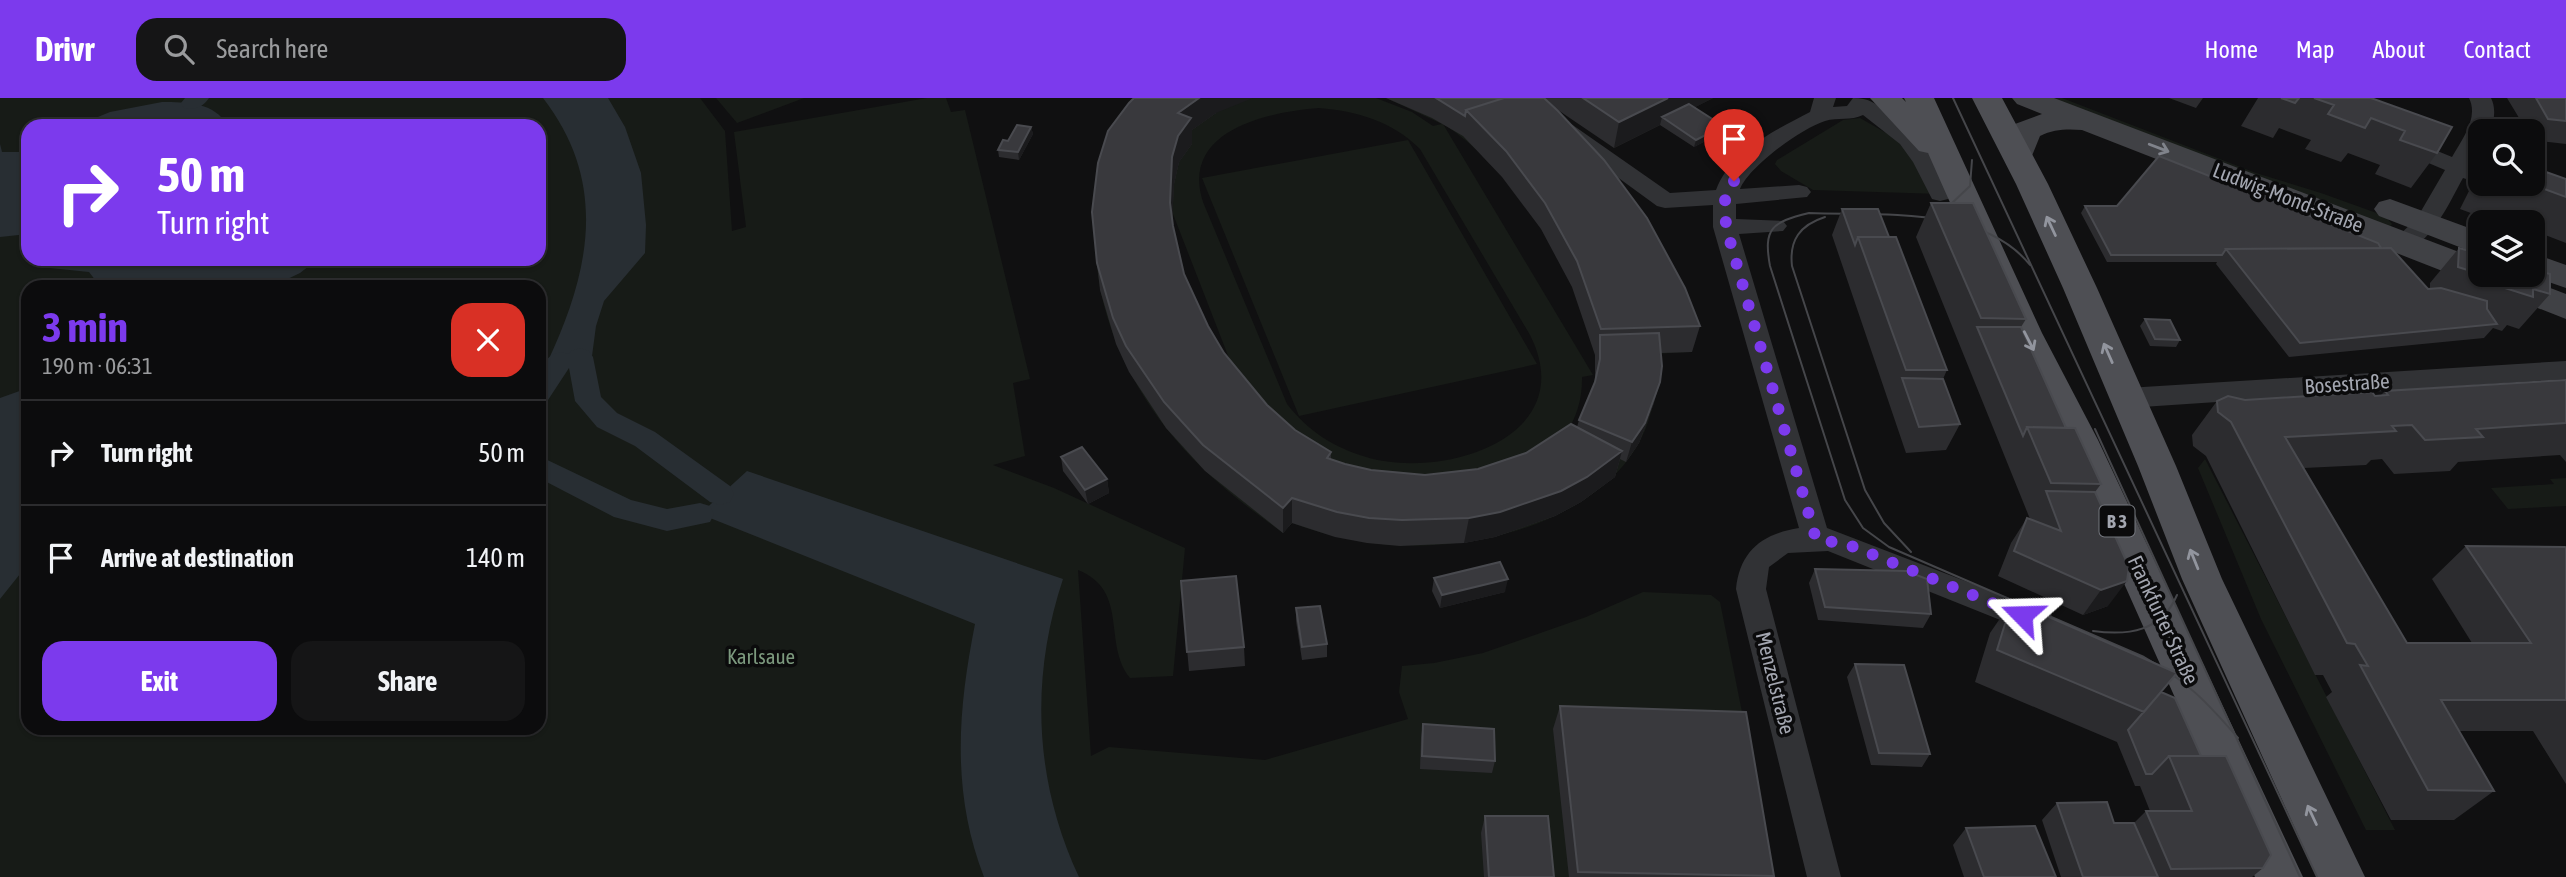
<!DOCTYPE html>
<meta charset="utf-8">
<style>
body{margin:0;font-family:"Asap Condensed",sans-serif;background:#151516;color:#f1f3f6;height:100vh;display:flex;flex-direction:column;font-size:26px;white-space:nowrap}
*{box-sizing:border-box;margin:0}
p{font-size:23px;color:#9a9b9d}
.icon{flex:none;width:38px;height:38px;fill:none;stroke:currentColor;stroke-width:2;stroke-linecap:round;stroke-linejoin:round}
.map{position:relative;flex:1;overflow:hidden}
.details{position:absolute;left:21px;top:182px;width:525px;height:455px;display:flex;flex-direction:column;background:#0c0c0d;border-radius:21px;box-shadow:0 2px 5px #0004,0 0 0 2px #2c2c2e}
.details>*{flex:none}
.guide{position:absolute;left:21px;top:21px;width:525px;height:147px;border-radius:21px;box-shadow:0 2px 5px #0004,0 0 0 2px #2c2c2e;background:#7c3aed;color:#fff;overflow:hidden}
.controls{position:absolute;left:2468px;top:21px;display:grid;gap:14px}
.controls a{display:grid;place-items:center;width:77px;height:77px;border-radius:14px;background:#0c0c0d;box-shadow:0 2px 5px #0004,0 0 0 2px #2c2c2e;font-size:35px}
.pin{position:absolute;display:grid;place-items:center;width:60px;height:60px;color:#fff;margin:-72px -30px;border-radius:50% 50% 50% 0;rotate:-45deg;box-shadow:0 0 7px #0007}
.pin .icon{rotate:45deg}
.me{position:absolute;width:77px;margin:-38px;rotate:292deg;stroke-linejoin:round;filter:drop-shadow(0 0 5px #0008)}
.turn{display:flex;align-items:center;gap:24px;height:147px;padding:0 21px;font-size:32px}
.turn .icon{width:91px;height:91px;stroke-width:2.5}
.turn b{display:block;font-size:49px;line-height:60px}
.round{display:grid;place-items:center;flex:none;width:74px;height:74px;border-radius:21px;background:#151516}
.summary{display:flex;align-items:center;justify-content:space-between;height:119px;padding:0 21px}
h1{font-size:42px;font-weight:700;line-height:52px;color:#7c3aed}
.button{display:flex;gap:14px;margin-top:auto;padding:14px 21px}
.button a{flex:1;height:80px;border-radius:21px;background:#7c3aed;color:#fff;font-size:28px;font-weight:700;line-height:80px;text-align:center}
.button a+a{background:#151516;color:#f1f3f6}
ul{padding:0;list-style:none}
li{display:flex;align-items:center;gap:21px;height:105px;padding:0 21px;border-top:2px solid #2c2c2e}
li div{flex:1}
li b{display:block;font-size:26px}
li em{font-style:normal}
header{display:flex;align-items:center;gap:42px;box-sizing:border-box;height:98px;padding:0 35px;background:#7c3aed;color:#fff}
header strong{font-size:33px}
nav{display:flex;gap:38px;margin-inline-start:auto;font-size:24px}
.search{width:490px;height:63px;background:#151516;display:flex;align-items:center;gap:18px;box-sizing:border-box;padding:0 24px;border-radius:21px;color:#9a9b9d;font-size:26px}
.map>svg:first-child{display:block}
.green{fill:#171b17;fill-rule:evenodd}
.water{fill:#282e33}
.lines{fill:none;stroke-linecap:round;stroke-linejoin:round}
.canal{fill:#282e33;fill-rule:evenodd}
.street{fill:#313235;fill-rule:evenodd}
.secondary{fill:#404145;fill-rule:evenodd}
.primary{fill:#4e4f54;fill-rule:evenodd}
.tram{stroke:#45464a;stroke-width:2}
.wall{fill:#2c2c2f}
.shaded-wall{fill:#1b1b1d}
.building{fill:#39393d;stroke:#494a4f;stroke-width:2}
.oneway{stroke:#80838b}
.oneway2{stroke:#92959e}
.route{stroke:#7c3aed;stroke-width:12;stroke-dasharray:0 21.6}
.labels{text-anchor:middle;stroke-width:7;stroke-linejoin:round;paint-order:stroke}
.shield{fill:#0b0b0c;stroke:#75787f;stroke-width:2}
.shield-label{font-size:19px;font-weight:bold;fill:#a3a6b0}
.street-label{font-size:21px;fill:#a3a6b0;stroke:#0b0b0c}
.park-label{font-size:21px;fill:#7c997e;stroke:#0b0b0c}
</style>
<header>
<strong>Drivr</strong>
<div class="search"><svg class="icon" aria-label="search" viewBox="0 0 24 24"><circle cx="10" cy="10" r="6"/><path d="M15 15l6 6"/></svg>Search here</div>
<nav><a>Home</a><a>Map</a><a>About</a><a>Contact</a></nav>
</header>
<div class="map">
<svg width="2566" height="779" viewBox="0 0 2566 779">
<rect width="100%" height="100%" fill="#101011"/>
<path class="green" d="M0 0H700L725 33 732 133 746 129 734 34 927 0H946L951 14 965 12 1030 281 1013 285 1025 358 993 367 1054 390 1185 450 1173 578 1130 580C1102 545 1130 493 1078 472L1091 658 1109 649 1265 662 1408 621 1399 594 1402 568 1434 565 1483 555 1586 519 1643 494 1711 497 1720 504 1775 779H0ZM28 28H539V161H28ZM28 189H539V630H28Z
M716 0H804L737 25Z
M1171 0H1376L1412 14 1433 28 1442 26 1386 0H1471L1508 24 1530 17C1603 85 1656 161 1692 254L1653 256C1673 383 1540 442 1434 447 1385 450 1338 442 1292 425L1283 435C1244 407 1206 378 1175 341 1121 277 1084 190 1099 105 1101 89 1103 73 1111 59 1124 33 1147 15 1171 0ZM1319 10C1357 13 1392 23 1420 51L1530 237C1582 340 1442 382 1366 359 1333 349 1308 333 1287 306L1203 104C1180 33 1266 14 1319 10ZM1443 26C1512 69 1579 175 1595 256 1599 279 1588 322 1574 342 1557 367 1511 386 1483 394 1432 408 1376 404 1327 385L1330 379C1410 410 1584 396 1582 279L1593 277ZM1172 116H1173L1248 309C1200 260 1171 184 1172 116Z
M2049 0H2062L2256 75 2321 95 2385 118 2392 126 2389 130Z
M1860 20 1902 44 1940 96 1813 92 1781 73 1775 66 1777 62 1843 22Z
M1408 42 1537 266 1299 318 1202 80Z
M2205 361 2395 732H2366L2261 521 2198 370Z
M2566 380V408L2508 411 2491 390 2554 386 2550 381Z"/>
<path class="water" d="M543 0H608L625 29 641 75 646 127 645 155 604 203 596 228 592 258 547 265C590 174 609 85 543 0Z
M162 4C185 4 216 4 227 28H76L110 14Z
M0 46 2 54H28V136L0 139Z
M44 161H318L300 175 271 189H96V183L89 174 50 170 46 168Z
M28 290V466L0 501V300Z
M747 373 1063 481C1030 580 1034 683 1079 779H984C951 694 958 612 975 526L700 416Z"/>
<g class="lines">
<path class="canal" d="M185 0H209C202 10 195 12 184 10L181 5Z
M580 250 589 253 593 259 601 299 617 315 655 334 730 388 734 396 730 404 720 407 710 404 635 348 597 329 575 303 569 270 548 302 539 305C539 284 539 248 569 256L571 253Z
M539 358 631 402 667 411 700 405 710 408 714 416 710 424 667 433 614 419 539 380Z"/>
<path class="street" d="M1509 0H1534L1670 95 1716 92C1730 53 1776 32 1810 14L1814 0H1836L1833 9 1847 8 1853 0C1869 0 1875 5 1887 15 1922 41 1932 57 1952 96L1948 101 1940 103 1932 101 1913 64 1900 46 1863 17C1851 23 1838 19 1825 23 1802 30 1749 68 1740 91L1799 87 1807 89 1811 94 1807 99 1736 106V121L1783 123 1787 128 1783 133 1739 136 1827 430 2051 516 2055 525 2051 534 2040 538 1828 453 1788 455 1769 469 1766 491 1841 779H1807L1736 491C1740 453 1762 436 1799 430L1713 129V107L1665 110 1657 108Z
M2469 0H2491C2496 10 2495 23 2489 33H2480V50L2471 66 2480 70 2482 86 2463 80C2450 103 2426 159 2395 151L2391 145 2417 120 2445 72 2393 50 2390 45 2393 40 2401 38 2452 59C2462 41 2479 20 2469 0Z
M2566 263V281L2127 310 2118 307 2114 300 2118 293 2127 290Z"/>
<path class="secondary" d="M2012 0H2054L2480 162V177H2517L2566 196V221L2484 189 2482 186 2468 183 2082 32C2067 31 2054 31 2040 38L2029 65 2018 68 2007 65 2003 58 2015 26 2042 16 2017 6Z
M2390 101 2480 134V157L2379 118 2374 111 2379 104Z
M2532 155 2566 167V190L2528 177H2532Z"/>
<path class="primary" d="M1870 0H1902L1906 4 1904 0H1934L2042 235 2098 342 2303 779H2255L2060 342 2008 235 1928 55 1919 53Z
M1972 0H2002L2048 86 2097 190 2176 368 2222 481 2365 779H2317L2182 481 2138 368 2063 190 2016 86Z"/>
<path class="tram" d="M1953 0 2317 779
M1935 112 1951 106 1970 88 1972 62
M1825 119C1800 127 1789 142 1792 168L1865 392 1884 425 1911 454
M2030 167C1982 107 1880 118 1809 115 1772 124 1763 130 1770 168L1845 402 1863 430 1889 449 2144 559C2187 583 2206 603 2238 640
M2095 331 2300 779
M2093 533C2129 538 2162 533 2177 497"/>
</g>
<path class="wall" d="M1134 0 1216 15 1192 32V46L1179 64 1174 86 1172 124 1184 176 1208 228 1224 255 1267 307 1295 332 1331 354V361L1345 366 1371 372 1425 377 1478 371 1526 355 1577 329 1579 322 1594 287 1595 282V257L1572 189 1541 131 1502 79 1463 38 1432 20 1386 0H1713L1695 9 1721 35 1694 49 1660 27 1614 50 1555 10 1700 228 1692 254 1661 255 1654 305 1639 345 1626 364 1620 361 1615 379 1581 404 1555 418 1495 439 1464 445 1400 448 1367 445 1335 439 1292 425 1283 435 1205 373 1166 330 1129 274 1116 246 1100 192 1097 165Z
M2169 0H2203L2196 10Z
M2258 0H2371L2437 55 2411 90 2375 76 2380 67 2348 55 2341 64 2305 51 2311 42 2279 30 2273 40 2241 28Z
M2507 0H2566V46L2532 42V33H2527Z
M1031 29 1033 36 1019 62 999 59 998 52 1008 43Z
M2480 79V86H2532L2566 81V145L2532 132V124H2512L2502 120 2498 124H2495L2460 111 2470 91Z
M1931 105 2026 221 2021 229 2066 330 2101 386 2095 394 2108 508 2083 517 1998 478 2011 445 2027 420 2030 421 1916 139Z
M2085 108 2381 150 2428 191H2430V185L2459 150 2480 156V177H2532L2550 196 2519 231 2507 227 2502 233 2493 230 2484 240 2289 259 2216 166 2217 164H2107L2081 115Z
M1842 111 1889 139 1947 272 1943 281 1960 326 1946 352 1906 355 1832 137Z
M2145 221 2180 242 2176 249 2150 248 2140 228Z
M2566 282V364L2560 357 2458 364 2450 373 2394 376 2382 361 2371 362 2366 367 2304 370 2407 545H2472L2432 481 2466 448 2566 450V686L2533 633H2459L2494 693 2454 722H2391L2326 599 2332 594 2323 577H2315L2206 358 2193 348 2192 337 2217 303 2380 298 2385 293Z
M1061 359 1107 381 1109 395 1088 406 1063 373Z
M1815 471 1931 516 1923 530 1818 522 1809 485Z
M1434 480 1505 494 1440 510 1432 493Z
M1181 483 1244 549 1245 568 1189 573Z
M2012 503 2161 594 2201 658 2263 770 2252 779H2061L2042 722 2057 705 2114 725H2134L2146 713H2150L2140 688H2135L2117 644 1975 584 1990 535Z
M1296 510 1327 546V559L1302 562 1296 523Z
M1855 566 1930 656 1922 669 1871 667 1847 579Z
M1560 608 1774 778 1773 779H1569L1553 631Z
M1423 626 1495 663 1492 675 1420 671 1421 639Z
M1485 718 1554 779H1484L1481 735Z
M1966 730 2056 779H1964L1953 747Z"/>
<path class="shaded-wall" d="M1199 0H1253L1216 15 1192 32V46L1179 64 1174 86 1172 131 1170 105 1172 59 1178 15Z
M1668 0H1713L1668 23 1662 19 1660 27 1614 50 1619 24Z
M1723 28 1721 35 1694 49 1696 42Z
M1031 29 1033 36 1019 62 1018 54Z
M1660 284 1654 305 1639 345 1626 364 1632 344Z
M1622 353 1615 379 1581 404 1555 418 1495 439 1464 445 1469 420Z
M1107 381 1109 395 1088 406 1085 392Z
M1292 400V425L1283 435V410Z
M1508 481 1505 494 1440 510 1442 497Z
M2127 483 2108 508 2083 517 2101 492Z"/>
<path class="building" d="M1134 0H1199L1178 15 1191 20 1178 38 1172 59 1170 105 1173 128 1184 176 1208 228 1224 255 1267 307 1295 332 1331 354 1327 360 1345 366 1371 372 1425 377 1478 371 1526 355 1571 326 1622 353 1587 379 1561 393 1500 414 1469 420 1402 422 1369 420 1337 414 1292 400 1283 410 1203 347 1164 304 1126 248 1113 220 1097 165 1092 114 1098 65 1108 33 1129 5Z
M1436 0H1504L1466 12 1465 18Z
M1504 0H1544L1558 13 1604 62 1647 120 1685 190 1700 228 1601 231 1577 163 1545 105 1506 53 1466 12Z
M1583 0H1668L1619 24Z
M2281 0H2299L2295 5Z
M2314 0H2371L2452 29 2437 55 2400 42 2405 33 2371 20 2365 30 2328 16 2334 7Z
M2536 0H2566V23L2548 21Z
M1689 6 1723 28 1696 42 1662 19Z
M1017 27 1031 29 1018 54 998 52 1003 42 1008 43Z
M2159 58 2378 145 2381 150 2226 151 2222 157H2111L2085 108H2117Z
M2532 69 2566 81V99L2531 86H2532Z
M2514 86H2529L2526 90Z
M1931 105H1973L2026 221 1981 220Z
M1842 111H1878L1889 139H1858L1855 147Z
M1858 139H1896L1947 272H1906Z
M2391 150 2428 191 2441 190 2487 203V211L2497 226 2300 245 2226 151Z
M2459 150 2480 156V176L2458 169Z
M2532 171 2550 176V196L2533 191V199L2505 190V183L2483 177H2532Z
M2145 221 2170 222 2180 242 2155 241Z
M1977 229H2021L2066 330 2027 329 2023 338Z
M1659 235 1662 268 1660 284 1645 325 1632 344 1579 322 1595 284 1600 261V237Z
M1902 280 1943 281 1960 326 1919 329Z
M2566 282V325L2476 331 2483 339 2425 342 2412 327 2392 328 2396 333 2285 339 2407 545H2531L2466 448 2565 449 2566 450V602H2441L2494 693 2428 692 2360 567 2368 568 2355 546 2347 545 2231 324 2218 314 2217 303 2228 298 2245 302 2372 294 2375 298 2388 297 2385 293Z
M2027 329 2075 330 2101 386 2051 385Z
M1082 349 1107 381 1085 392 1061 359Z
M2046 393 2095 394 2129 469 2127 483 2101 492 2014 453 2027 420 2061 433Z
M1500 464 1508 481 1442 497 1434 480Z
M1815 471 1906 473 1927 481 1931 516 1825 509Z
M1236 478 1244 549 1187 554 1181 483Z
M2012 503 2177 575 2144 614 1997 552Z
M1320 508 1327 546 1302 549 1296 510Z
M1855 566 1904 567 1930 656 1879 655Z
M2161 594 2175 600 2201 658H2169L2152 676H2146L2128 632Z
M1560 608 1746 614 1774 778 1578 774Z
M1423 626 1494 631 1495 663 1422 658Z
M2169 658H2226L2271 757 2263 770 2171 771 2146 713H2192Z
M2107 704 2114 725H2134L2158 779H2083L2057 705Z
M1485 718H1548L1554 779H1489Z
M2035 728 2056 779H1984L1966 730Z"/>
<defs><path id="oneway-shaft" d="M-6 0H5M1.5-3L5.5 0L1.5 3" fill="none" stroke-width="1.6" stroke-linecap="round" stroke-linejoin="round" transform="scale(1.75)"/></defs>
<use class="oneway" href="#oneway-shaft" transform="translate(2159 50) rotate(21)"/>
<g class="oneway2">
<use href="#oneway-shaft" transform="translate(2051 128) rotate(-115)"/>
<use href="#oneway-shaft" transform="translate(2029 243) rotate(63)"/>
<use href="#oneway-shaft" transform="translate(2108 255) rotate(-114)"/>
<use href="#oneway-shaft" transform="translate(2194 461) rotate(-112)"/>
<use href="#oneway-shaft" transform="translate(2312 717) rotate(-115)"/>
</g>
<g class="lines">
<path class="route" d="M1734 83 1725 100 1726 129 1816 441 1849 447 2022 517"/>
</g>
<g class="labels">
<rect class="shield" x="2099.5" y="407.5" width="35" height="31" rx="5"/>
<g class="shield-label">
<text x="2117" y="430">B 3</text>
</g>
<g class="street-label">
<text transform="translate(2288 100) rotate(21)" y="7">Ludwig-Mond-Straße</text>
<text transform="translate(2347 286) rotate(-4)" y="7">Bosestraße</text>
<text transform="translate(2163 522) rotate(65)" y="7">Frankfurter Straße</text>
<text transform="translate(1775 585) rotate(76)" y="7">Menzelstraße</text>
</g>
<g class="park-label">
<text x="761" y="566">Karlsaue</text>
</g>
</g>
</svg>
<div class="controls">
<a><svg class="icon" aria-label="search" viewBox="0 0 24 24"><circle cx="10" cy="10" r="6"/><path d="M15 15l6 6"/></svg></a>
<a><svg class="icon" aria-label="layers" viewBox="0 0 24 24"><path d="M12 4l9 5-9 5-9-5zM3 14l9 5 9-5"/></svg></a>
</div>
<div class="pin" style="left:1734px;top:83px;background:#d93025"><svg class="icon" aria-label="arrive" viewBox="0 0 24 24"><path d="M6 21V4h12l-3 4 3 4H6"/></svg></div>
<svg class="me" style="left:2022px;top:517px" viewBox="-20 -20 40 40"><path d="M0-17L14 15 0 8-14 15z" fill="#7c3aed" stroke="#fff" stroke-width="4"/></svg>
<div class="guide">
<div class="turn"><svg class="icon" aria-label="right" viewBox="0 0 24 24"><path d="M7 20v-9h11M14 6l5 5-5 5"/></svg><div><b>50 m</b>Turn right</div></div>
</div>
<section class="details">
<div class="summary"><div><h1>3 min</h1><p>190 m · 06:31</p></div><a class="round" style="background:#d93025;color:#fff"><svg class="icon" aria-label="close" viewBox="0 0 24 24"><path d="M6 6l12 12M18 6L6 18"/></svg></a></div>
<ul>
<li><svg class="icon" aria-label="right" viewBox="0 0 24 24"><path d="M7 20v-9h11M14 6l5 5-5 5"/></svg><div><b>Turn right</b></div><em>50 m</em></li>
<li><svg class="icon" aria-label="arrive" viewBox="0 0 24 24"><path d="M6 21V4h12l-3 4 3 4H6"/></svg><div><b>Arrive at destination</b></div><em>140 m</em></li>
</ul>
<div class="button"><a>Exit</a><a>Share</a></div>
</section>
</div>
